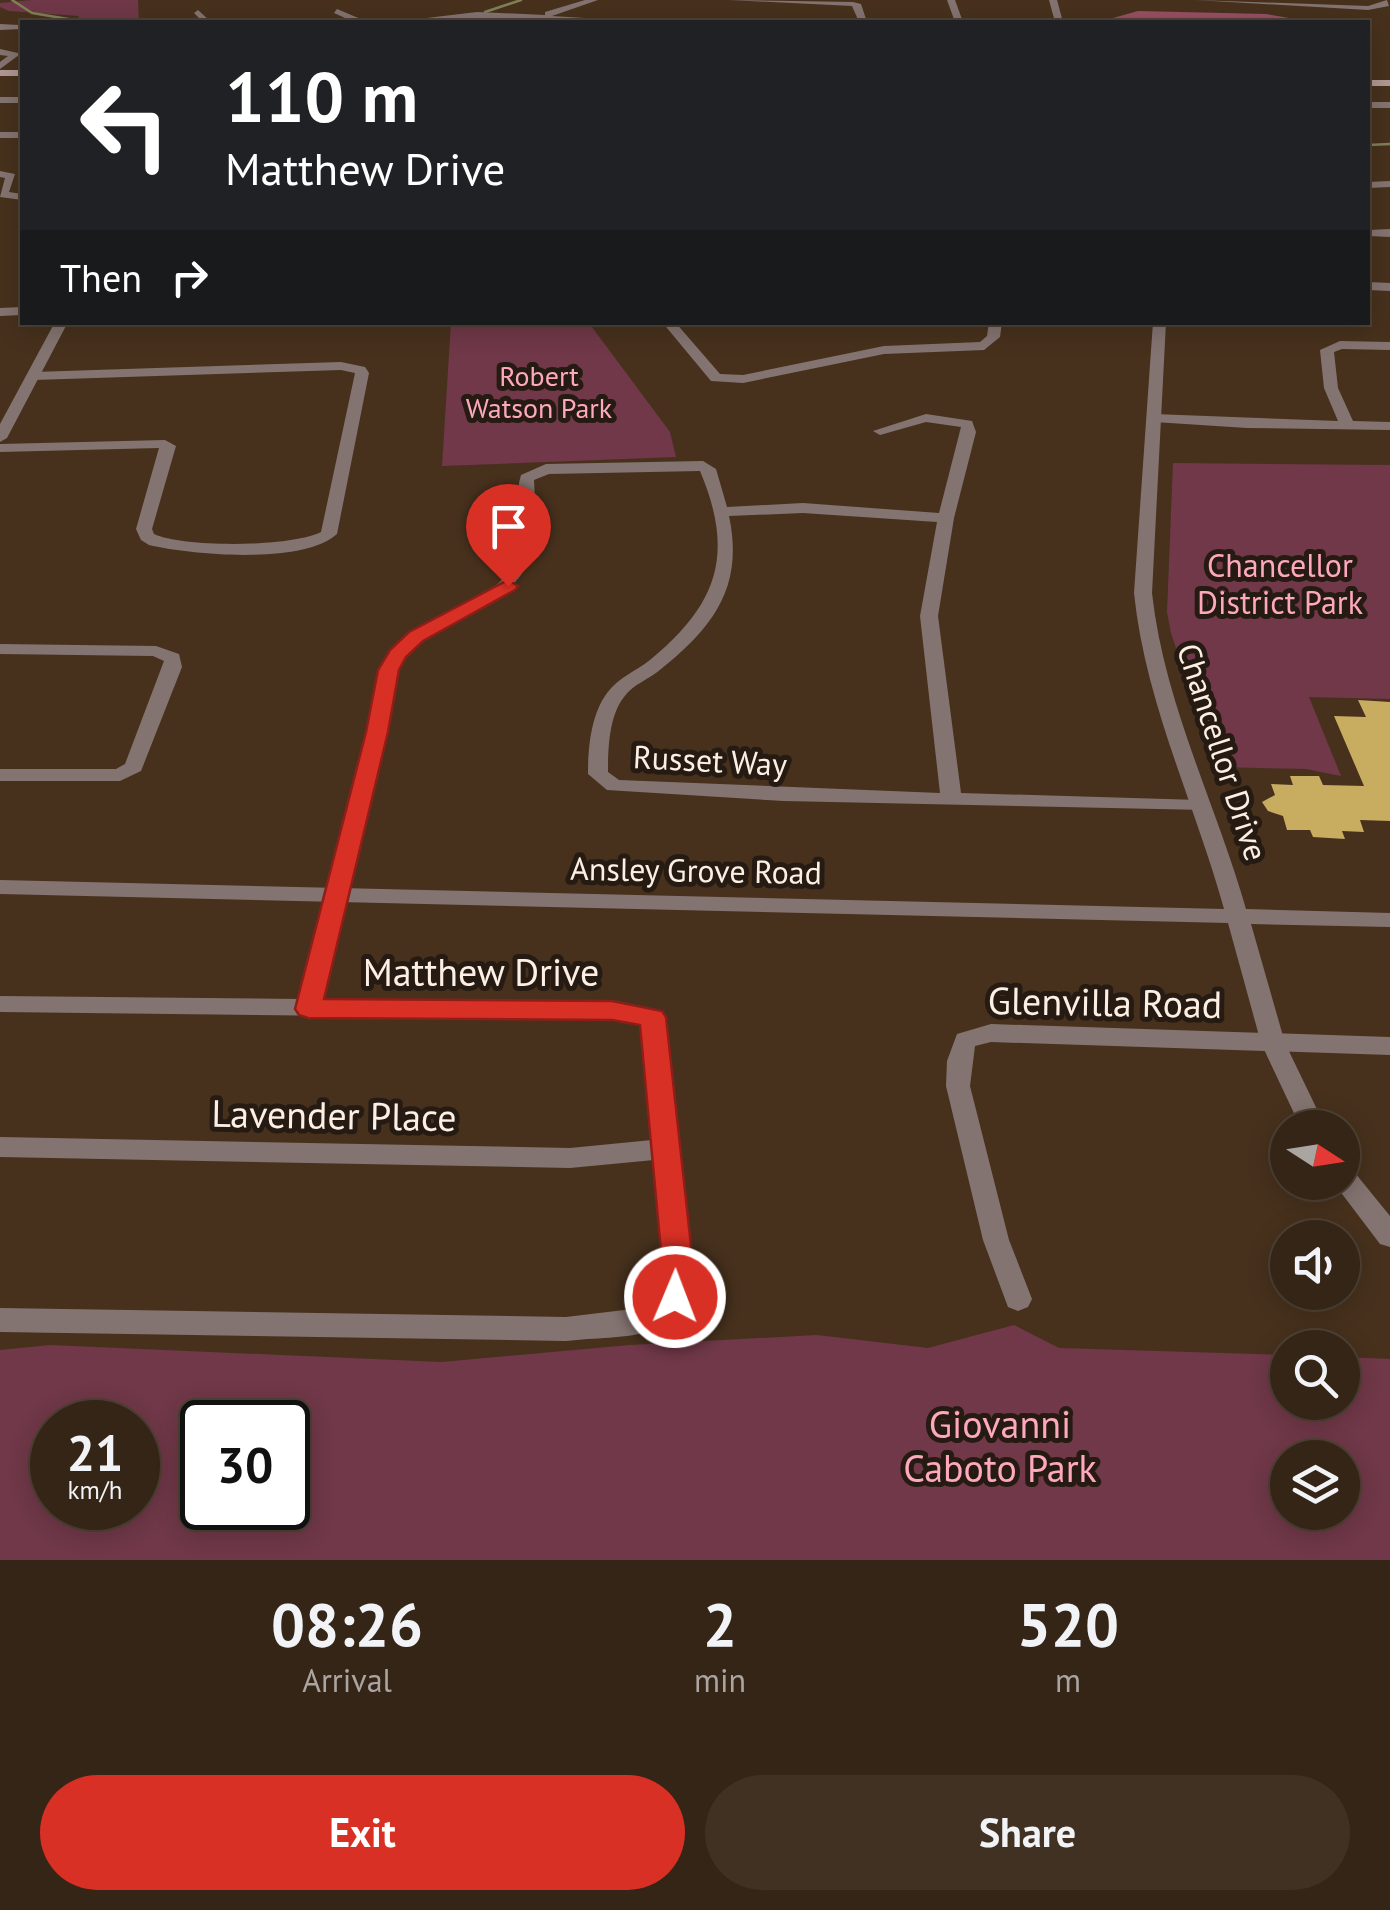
<!DOCTYPE html>
<style>
body{margin:0;font-family:"PT Sans",sans-serif;background:#403123;color:#f1f3f6;height:100vh;display:flex;flex-direction:column;font-size:38px;white-space:nowrap}
*{box-sizing:border-box;margin:0}
p{font-size:32px;color:#aaa5a1}
.icon{flex:none;width:55px;height:55px;fill:none;stroke:currentColor;stroke-width:2;stroke-linecap:round;stroke-linejoin:round}
.map{position:relative;height:1560px;overflow:hidden}
.side{display:flex;flex-direction:column;background:#352516;flex:1}
.side>*{flex:none}
.banner{position:absolute;left:20px;top:20px;width:1350px;height:305px;border-radius:0px;box-shadow:0 5px 25px #0003,0 0 0 2px #4f4235;background:#202124;color:#fff;overflow:hidden}
.needle{width:65px;rotate:102deg}
.controls{position:absolute;left:1270px;top:1110px;display:grid;gap:20px}
.controls a{display:grid;place-items:center;width:90px;height:90px;border-radius:50%;background:#352516;box-shadow:0 5px 25px #0003,0 0 0 2px #4f4235;font-size:50px}
.speed{position:absolute;left:30px;top:1400px;display:flex;gap:20px;font-size:50px;font-weight:700;text-align:center}
.speed>*{display:grid;place-content:center;width:130px;height:130px;border-radius:50%;background:#352516;box-shadow:0 5px 25px #0003,0 0 0 2px #4f4235;line-height:1}
.speed small{font-size:25px;font-weight:400}
.speed .limit{border:5px solid #111;border-radius:15px;background:#fff;color:#111}
.pin{position:absolute;display:grid;place-items:center;width:85px;height:85px;color:#fff;margin:-102px -42px;border-radius:50% 50% 50% 0;rotate:-45deg;box-shadow:0 0 10px #0007}
.pin .icon{rotate:45deg}
.me{position:absolute;width:110px;margin:-55px;rotate:1deg;stroke-linejoin:round;filter:drop-shadow(0 0 8px #0008)}
.turn{display:flex;align-items:center;gap:35px;height:210px;padding:0 40px;font-size:45px}
.turn .icon{width:130px;height:130px;stroke-width:2.5}
.turn b{display:block;font-size:70px;line-height:85px}
.then{display:flex;align-items:center;height:95px;padding:0 40px;background:#0003;gap:20px;font-size:38px}
.eta{display:flex;justify-content:space-evenly;align-items:center;height:170px;text-align:center}
.eta b{font-size:60px;font-weight:600;line-height:70px}
.cta{display:flex;gap:20px;margin-top:auto;padding:20px 40px}
.cta a{flex:1;height:115px;border-radius:60px;background:#d93025;color:#fff;font-size:40px;font-weight:600;line-height:115px;text-align:center}
.cta a+a{background:#403123;color:#f1f3f6}
.map>svg:first-child{display:block}
.green{fill:#703848;fill-rule:evenodd}
.forest{fill:#994f63}
.lines{fill:none;stroke-linecap:round;stroke-linejoin:round}
.stream{stroke:#7e8156;stroke-width:2.5}
.building{fill:#c8ad61}
.minor{fill:#847471;fill-rule:evenodd}
.tertiary{fill:#847471;fill-rule:evenodd}
.secondary{fill:#b09792;fill-rule:evenodd}
.route{fill:#d93025;stroke:#8d1f18;stroke-width:2.5}
.labels{text-anchor:middle;stroke-width:10;stroke-linejoin:round;paint-order:stroke}
.far-park-label{font-size:28px;fill:#fea8bd;stroke:#251b13}
.park-label{font-size:32px;fill:#fea8bd;stroke:#251b13}
.street-label{font-size:32px;fill:#fdefe3;stroke:#251b13}
.near-street-label{font-size:38px;fill:#fdefe3;stroke:#251b13}
.near-park-label{font-size:38px;fill:#fea8bd;stroke:#251b13}
</style>
<div class="map">
<svg width="1390" height="1560" viewBox="0 0 1390 1560">
<rect width="100%" height="100%" fill="#47311d"/>
<path class="green" d="M32 0H138L139 22H75L79 16 9 11 0 7V3Z
M451 322 589 323 670 432 676 457 442 466Z
M1173 463 1390 465V699L1309 697 1341 776 1306 769 1216 767 1171 633 1167 612Z
M1014 1325 1059 1348 1287 1355 1288 1402H1342L1343 1357 1390 1359V1560H0V1350L50 1345 441 1362 630 1345 817 1335 928 1348ZM138 1422V1508H52V1422ZM288 1422V1508H202V1422ZM1288 1458H1342V1512H1288Z"/>
<path class="forest" d="M1138 11 1266 14 1313 22H1121L1113 18Z"/>
<g class="lines">
<path class="stream" d="M12 0 32 13 86 22
M485 12 521 0
M1368 145 1390 144"/>
</g>
<path class="building" d="M1358 700 1390 702V821L1360 820 1364 832 1342 831 1345 839 1313 837 1310 830H1287L1283 816 1268 811 1262 802 1275 795 1271 784 1293 785 1290 776H1319L1323 785 1364 786 1334 716 1366 717Z"/>
<g class="lines">
<path class="minor" d="M585 0H598L552 16 650 22 477 18 393 22 477 12 545 15V12Z
M729 0 853 2 861 4 867 22H859L852 6Z
M947 0H955L963 22H955Z
M1195 0 1368 6 1387 0 1389 6 1368 10Z
M337 9 363 20 364 22H354L334 13Z
M198 10 211 22H203L194 13Z
M0 24 19 25 22 29 0 30Z
M0 49 18 53 19 55 0 69V62L8 56 0 55Z
M0 97H22V103H0Z
M1368 102H1390V108H1368Z
M0 132H22V138H0Z
M0 171 15 174 9 192 22 194V200L0 197 5 178 0 177Z
M1390 181V187L1368 188V182Z
M1368 282 1390 283V291L1368 290Z
M662 322H675L720 374 743 375 884 346 980 342 987 336 989 322H1002L1000 337 984 350 884 354 743 383 711 381Z
M1340 341 1390 342V350L1342 349 1334 352 1338 388 1353 421 1390 422V430L1247 428 1154 422 1147 418 1154 414 1338 421 1324 388 1320 350Z
M341 362 365 367 369 373 337 534C303 565 192 555 149 545L141 540 136 529 159 448 0 452V444L165 440 176 446 152 529 154 534C184 548 292 547 321 532L355 373 341 370 34 380 27 376 34 372Z
M926 414 972 421 976 432 954 518 938 616 961 793 1199 800 1209 806 1206 810 784 801 607 790 588 774C588 747 591 715 607 693 618 678 636 671 650 660 718 604 735 554 700 471L549 474 534 480C539 571 530 583 449 625 431 634 412 644 401 662L322 999 612 1003 661 1011 665 1017 692 1273C682 1346 625 1334 566 1341L0 1332V1308L566 1317 649 1307 659 1297 664 1273 654 1160 570 1168 0 1157V1137L570 1148 652 1140 642 1024 612 1019 0 1012V996L299 999 383 662C413 614 489 609 512 566 527 538 512 503 521 475L546 464 703 461 716 469 727 507 803 503 939 513 961 427 926 422 880 435 873 431ZM803 513 937 522 920 616 940 793 619 780 608 772C608 749 609 716 624 697 633 684 650 679 661 669 714 627 744 586 729 516Z
M0 644 156 646 179 654 182 667 141 771 120 781H0V769H116L125 764 164 661 153 656 0 654Z
M991 1024 1390 1037V1055L991 1042 975 1046 970 1086 1009 1240 1032 1299 1028 1307 1018 1311 1008 1307 983 1240 946 1086 947 1061 957 1034Z"/>
<path class="tertiary" d="M1049 0H1057L1063 22H1055Z
M1390 229V237L1368 236V230Z
M22 307V315L0 316V308Z
M55 322H68L7 438 0 442V424Z
M1153 322H1166L1152 593C1164 703 1216 804 1246 909L1390 913V927L1251 924 1285 1043 1326 1128H1301L1261 1043 1228 923 0 894V880L1224 909C1195 804 1145 702 1134 593Z
M1342 1165 1351 1168 1390 1216V1247L1380 1244 1333 1182H1342Z"/>
<path class="secondary" d="M0 70H22V76H0Z
M1368 80H1390V86H1368Z"/>
</g>
<path class="route" d="M508 580 518 586 515 590 423 641 406 657 399 670 388 732 324 999 612 1001 662 1011 666 1017 694 1273 686 1306 675 1310 664 1306 659 1297 663 1273 640 1025 612 1020 308 1018 299 1015 295 1009 366 732 378 670 390 650 409 632Z"/>
<g class="labels">
<g class="far-park-label">
<text x="539" y="386">Robert<tspan x="539" dy="32">Watson Park</tspan></text>
</g>
<g class="park-label">
<text x="1280" y="577">Chancellor<tspan x="1280" dy="37">District Park</tspan></text>
</g>
<g class="street-label">
<text transform="translate(1222 752) rotate(72)" y="11">Chancellor Drive</text>
<text transform="translate(710 761) rotate(3)" y="11">Russet Way</text>
<text transform="translate(696 871) rotate(1)" y="11">Ansley Grove Road</text>
</g>
<g class="near-street-label">
<text x="481" y="986">Matthew Drive</text>
<text transform="translate(1105 1003) rotate(1)" y="13">Glenvilla Road</text>
<text transform="translate(334 1116) rotate(1)" y="13">Lavender Place</text>
</g>
<g class="near-park-label">
<text x="1000" y="1438">Giovanni<tspan x="1000" dy="44">Caboto Park</tspan></text>
</g>
</g>
</svg>
<div class="controls">
<a><svg class="needle" viewBox="-14 -14 28 28"><path d="M0-13l5 13h-10z" fill="#e53935"/><path d="M0 13l5-13h-10z" fill="#aaa5a1"/></svg></a>
<a><svg class="icon" aria-label="sound" viewBox="0 0 24 24"><path d="M4 9h4l5-4v14l-5-4H4zM17 9q2 3 0 6"/></svg></a>
<a><svg class="icon" aria-label="search" viewBox="0 0 24 24"><circle cx="10" cy="10" r="6"/><path d="M15 15l6 6"/></svg></a>
<a><svg class="icon" aria-label="layers" viewBox="0 0 24 24"><path d="M12 4l9 5-9 5-9-5zM3 14l9 5 9-5"/></svg></a>
</div>
<div class="speed"><div>21<small>km/h</small></div><div class="limit">30</div></div>
<div class="pin" style="left:508px;top:586px;background:#d93025"><svg class="icon" aria-label="arrive" viewBox="0 0 24 24"><path d="M6 21V4h12l-3 4 3 4H6"/></svg></div>
<svg class="me" style="left:675px;top:1297px" viewBox="-20 -20 40 40"><circle r="17" fill="#d93025" stroke="#fff" stroke-width="3"/><path d="M0-11L8 9 0 5-8 9z" fill="#fff"/></svg>
<div class="banner">
<div class="turn"><svg class="icon" aria-label="left" viewBox="0 0 24 24"><path d="M17 20v-9H6M10 6l-5 5 5 5"/></svg><div><b>110 m</b>Matthew Drive</div></div>
<div class="then">Then<svg class="icon" aria-label="right" viewBox="0 0 24 24"><path d="M7 20v-9h11M14 6l5 5-5 5"/></svg></div>
</div>
</div>
<section class="side">
<div class="eta">
<div><b>08:26</b><p>Arrival</p></div>
<div><b>2</b><p>min</p></div>
<div><b>520</b><p>m</p></div>
</div>
<div class="cta"><a>Exit</a><a>Share</a></div>
</section>
